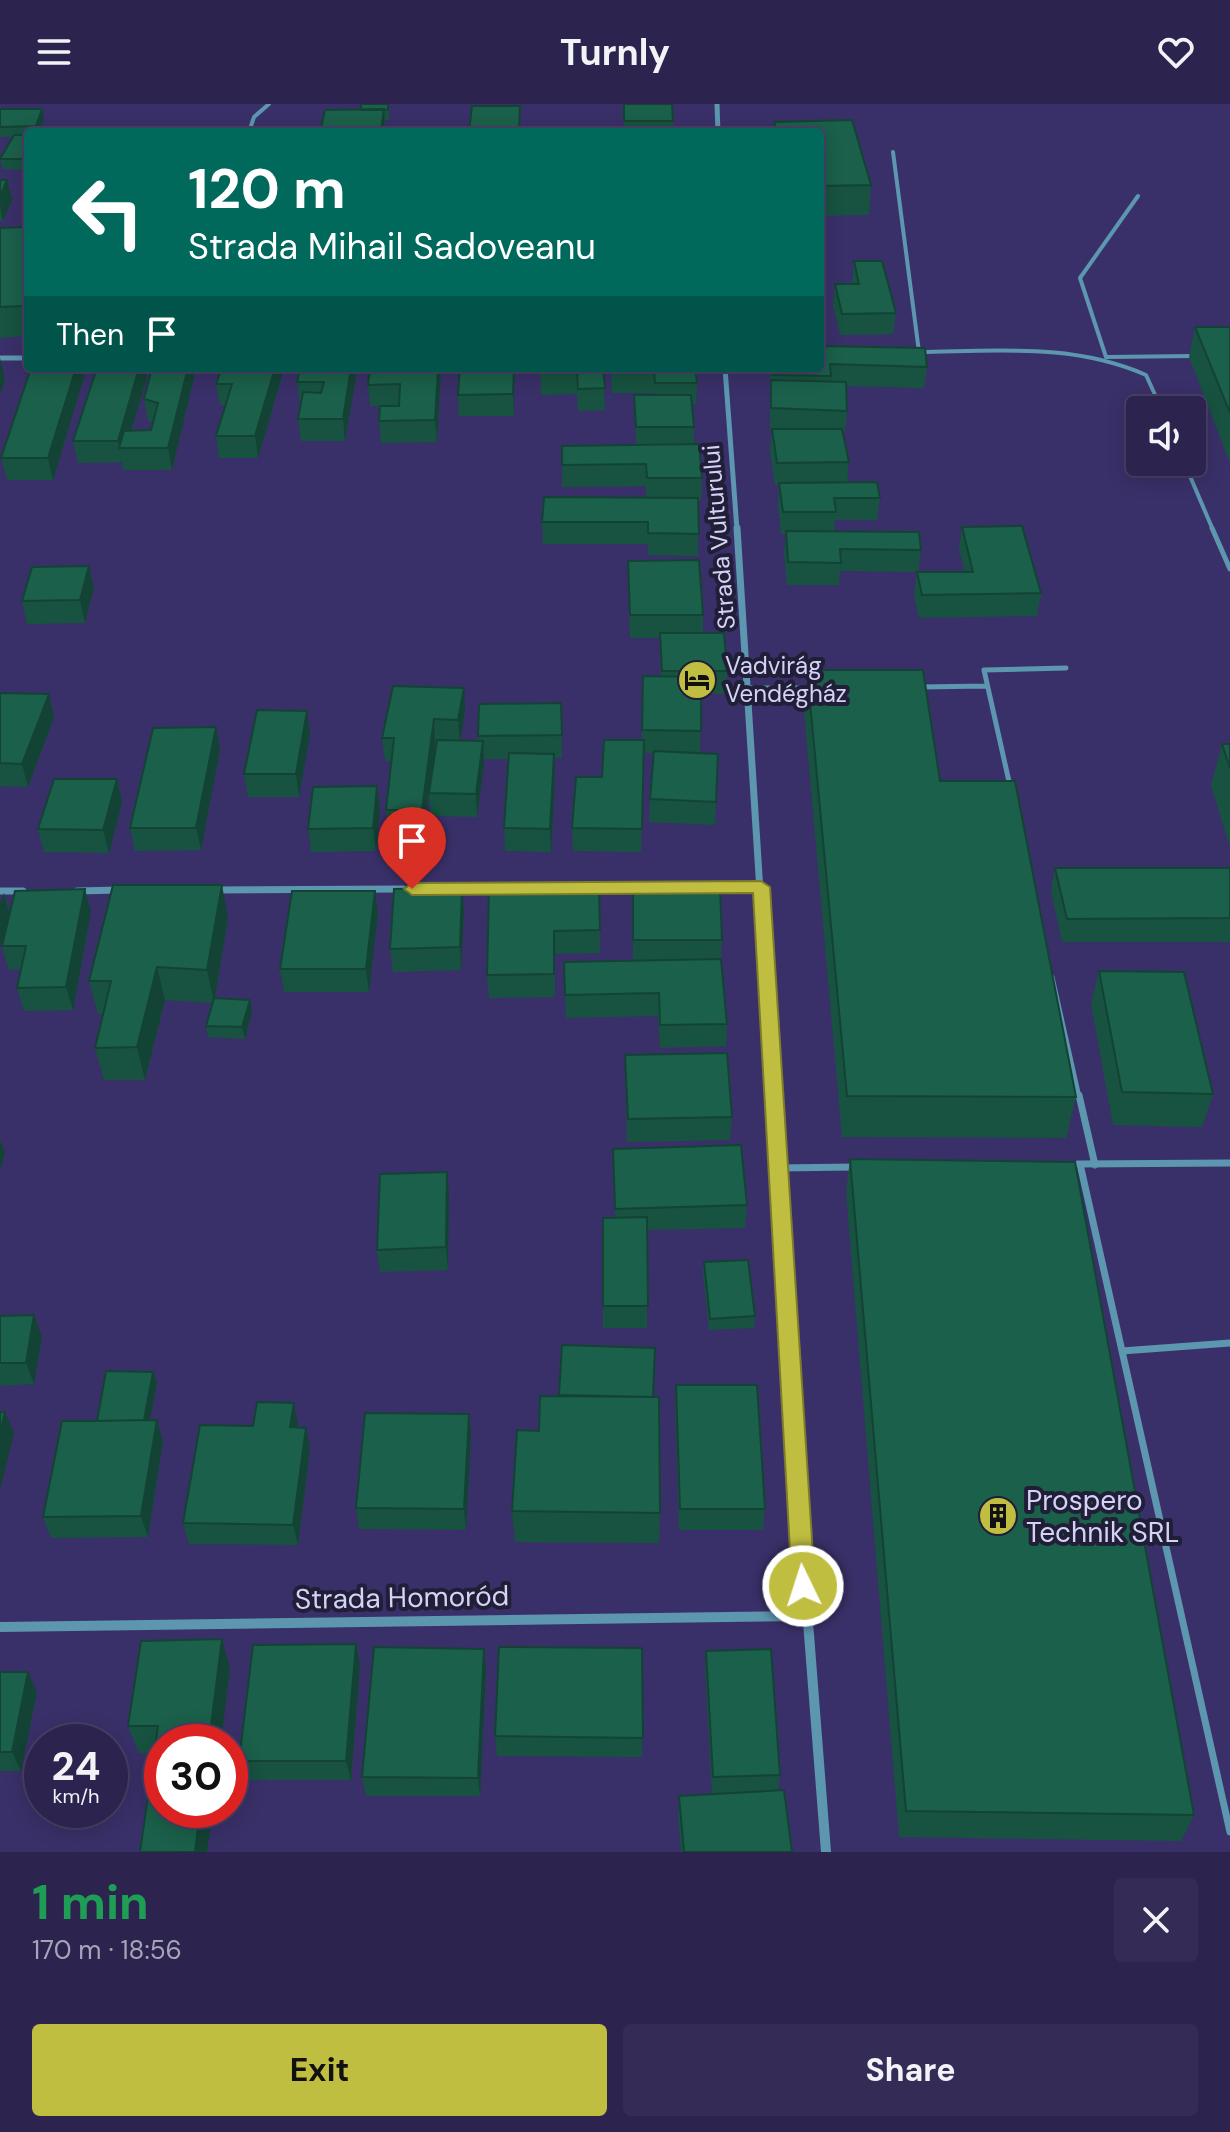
<!DOCTYPE html>
<meta charset="utf-8">
<style>
body{margin:0;font-family:"DM Sans",sans-serif;background:#342c56;color:#f1f3f6;height:100vh;display:flex;flex-direction:column;font-size:30px;white-space:nowrap}
*{box-sizing:border-box;margin:0}
p{font-size:26px;color:#a6a4b7}
.icon{flex:none;width:44px;height:44px;fill:none;stroke:currentColor;stroke-width:2;stroke-linecap:round;stroke-linejoin:round}
.map{position:relative;height:1748px;overflow:hidden}
.panel{display:flex;flex-direction:column;background:#2c244f;flex:1}
.panel>*{flex:none}
.top-card{position:absolute;left:24px;top:24px;width:800px;height:244px;border-radius:8px;box-shadow:0 4px 20px #0003,0 0 0 2px #484166;background:#00695c;color:#fff;overflow:hidden}
.buttons{position:absolute;left:1126px;top:292px;display:grid;gap:16px}
.buttons a{display:grid;place-items:center;width:80px;height:80px;border-radius:8px;background:#2c244f;box-shadow:0 4px 20px #0003,0 0 0 2px #484166;font-size:40px}
.speed{position:absolute;left:24px;top:1620px;display:flex;gap:16px;font-size:40px;font-weight:700;text-align:center}
.speed>*{display:grid;place-content:center;width:104px;height:104px;border-radius:50%;background:#2c244f;box-shadow:0 4px 20px #0003,0 0 0 2px #484166;line-height:1}
.speed small{font-size:20px;font-weight:400}
.speed .limit{border:12px solid #d22;background:#fff;color:#111}
.pin{position:absolute;display:grid;place-items:center;width:68px;height:68px;color:#fff;margin:-82px -34px;border-radius:50% 50% 50% 0;rotate:-45deg;box-shadow:0 0 8px #0007}
.pin .icon{rotate:45deg}
.me{position:absolute;width:88px;margin:-44px;rotate:356deg;stroke-linejoin:round;filter:drop-shadow(0 0 6px #0008)}
.turn{display:flex;align-items:center;gap:28px;height:168px;padding:0 32px;font-size:36px}
.turn .icon{width:104px;height:104px;stroke-width:2.5}
.turn b{display:block;font-size:56px;line-height:68px}
.then{display:flex;align-items:center;height:76px;padding:0 32px;background:#0003;gap:16px;font-size:30px}
.round{display:grid;place-items:center;flex:none;width:84px;height:84px;border-radius:8px;background:#342c56}
.overview{display:flex;align-items:center;justify-content:space-between;height:136px;padding:0 32px}
h1{font-size:48px;font-weight:700;line-height:60px;color:#1e9e55}
.action{display:flex;gap:16px;margin-top:auto;padding:16px 32px}
.action a{flex:1;height:92px;border-radius:8px;background:#c0be40;color:#111;font-size:32px;font-weight:700;line-height:92px;text-align:center}
.action a+a{background:#342c56;color:#f1f3f6}
header{display:flex;justify-content:space-between;align-items:center;height:104px;padding:0 32px;background:#2c244f;font-size:36px;font-weight:700}
.map>svg:first-child{display:block}
.lines{fill:none;stroke-linecap:round;stroke-linejoin:round}
.lane-far2{stroke:#5c96af;stroke-width:4}
.lane-far1{stroke:#5c96af;stroke-width:5}
.lane{stroke:#5c96af;stroke-width:7}
.street-far2{stroke:#5c96af;stroke-width:5}
.street-far1{stroke:#5c96af;stroke-width:7}
.street{stroke:#5c96af;stroke-width:10}
.wall{fill:#175340;fill-rule:evenodd}
.shaded-wall{fill:#134334}
.building{fill:#1b604a;stroke:#134334;stroke-width:2}
.route{fill:#c0be40;stroke:#7d7c2a;stroke-width:2}
.labels{text-anchor:middle;stroke-width:8;stroke-linejoin:round;paint-order:stroke}
.street-label{font-size:24px;fill:#d4d2f5;stroke:#211e37}
.poi-label{font-size:24px;fill:#d4d2f5;stroke:#211e37;text-anchor:start}
.near-poi-label{font-size:28px;fill:#d4d2f5;stroke:#211e37;text-anchor:start}
.near-street-label{font-size:28px;fill:#d4d2f5;stroke:#211e37}
</style>
<header><svg class="icon" aria-label="menu" viewBox="0 0 24 24"><path d="M4 6h16M4 12h16M4 18h16"/></svg>Turnly<svg class="icon" aria-label="heart" viewBox="0 0 24 24"><path d="M12 20l-8-8c-3-5 5-10 8-4 3-6 11-1 8 4z"/></svg></header>
<div class="map">
<svg width="1230" height="1748" viewBox="0 0 1230 1748">
<rect width="100%" height="100%" fill="#3a3069"/>
<g class="lines">
<path class="lane-far2" d="M249 28 254 13 269 0
M893 48 919 248
M1138 92 1080 174 1106 253 1194 252
M920 248C997 247 1074 239 1146 271L1162 306
M1184 358 1213 426"/>
<path class="lane-far1" d="M1212 424 1230 465
M919 583 987 582
M751 584H812
M1010 682 984 566 1066 564
M1052 873 1079 993"/>
<path class="lane" d="M1079 991 1095 1061
M1078 1060 1230 1059
M1080 1060 1230 1728
M778 1064 854 1063
M1122 1247 1230 1239"/>
<path class="street-far2" d="M717 0 718 28
M0 254H28
M725 264 737 426"/>
<path class="street-far1" d="M737 424 773 993
M453 785 761 783
M213 786 403 785
M0 787H23
M77 787 119 786"/>
<path class="street" d="M773 991 797 1377 826 1748
M0 1523 805 1512"/>
</g>
<path class="wall" d="M361 0H389V16H385V28H320L361 6Z
M624 0 673 17V28H624Z
M0 5 44 15 39 28H28L27 66 3 65 0 55 13 33H0Z
M852 16 871 81 869 111 820 112V28H774V18Z
M0 76H7L12 96 3 117H0Z
M28 123V232L0 234V124Z
M820 137 825 166 824 187H820Z
M854 157 896 209 893 230 840 231 833 201 835 180H852Z
M1195 223H1230V359L1189 253Z
M820 242 927 263 924 284 846 282 847 307 845 329 843 328 849 358 847 378 880 394 877 416H835L834 427 921 446 918 468H965L959 445 962 423 1041 489 1037 512 919 514 914 491 917 468 840 467 839 481H787L784 449 786 430H781L778 401 779 381H775L770 347 772 326H770V264H820Z
M31 264H82L84 273 53 376H7L1 354Z
M152 264H193L194 274 172 366H123L122 358 78 359 73 337 147 273 131 327 151 326 153 318 148 317 144 295Z
M300 264H355L356 272 345 337H301L298 315 301 299H300L297 278Z
M370 264H441L437 338 381 339 379 317 380 302H370L368 281Z
M460 264H514V312H459L458 291Z
M540 264H603L605 306 578 307 577 290 541 291Z
M611 264H695L697 279 696 300H692L694 323V340L702 374 701 396H698V452L648 451V440H543L542 418 646 394V382L562 383V342L636 341 634 291H654V289H612Z
M282 272 258 354H219L216 332 225 301H220L216 280Z
M628 457 703 511V529L727 567 726 590H701L700 649 718 650 715 721 649 718 650 695 654 649H644L641 748 573 747 572 724 602 673 642 636V626L661 572 660 534H630Z
M94 484 85 519 27 520 22 497Z
M807 566 940 677 1076 993 1066 1034 842 1033 804 607Z
M393 582 465 607 460 637H478L479 600 561 599 562 654H554L555 673 551 748 505 747 504 724 509 655H484L477 713 431 712 429 690 424 729H388L386 706 391 657H385L382 634ZM435 638H437L430 683Z
M0 589 54 613 28 683 0 682Z
M216 623 220 646 201 746 135 747 130 724Z
M310 630 299 693H248L244 670Z
M1222 640H1230V743L1211 682Z
M117 675 122 698 109 749 44 748 38 725Z
M377 682 380 705 376 747 311 748 308 725Z
M1055 764H1230V838H1062L1051 787Z
M633 783 722 836 721 858 727 920 726 942 660 944 658 912 566 914 564 858 633 856Z
M462 784 464 807 461 866 393 868 390 845Z
M599 784 600 849 555 850V893L489 894 487 871Z
M4 789 10 809 91 808 73 906 24 907 17 884 21 865 9 866 2 842 7 822Z
M378 810 369 888H284L280 865Z
M228 814 215 894 250 896 252 908 245 935 208 933 206 922 212 899 165 896 145 976H104L95 944 103 910H98L89 877Z
M1099 867 1213 990 1202 1023 1113 1021 1091 900Z
M625 951 732 1013 730 1036 627 1038Z
M613 1045 747 1101 745 1124 647 1126V1224H603V1114H615Z
M850 1055 1194 1711 1181 1737 899 1733 846 1088Z
M447 1068 449 1091 448 1166 380 1168 377 1146Z
M704 1158 755 1212 754 1224 709 1226 703 1169Z
M34 1211 42 1233 34 1280 0 1282V1212Z
M153 1268 157 1279 150 1316 163 1337 148 1433 51 1434 43 1413 97 1317Z
M676 1281 765 1405 763 1426H679L675 1303Z
M653 1293 660 1409 659 1439 515 1438 512 1407 539 1327Z
M294 1299 298 1323 306 1324 310 1345 298 1441 189 1440 183 1419 253 1322Z
M469 1310 471 1331 466 1426 359 1425 356 1404Z
M356 1540 360 1560 351 1676H245L239 1657Z
M642 1544V1653L497 1652 495 1632Z
M484 1545 486 1565 480 1692H366L362 1673Z
M706 1547 780 1671 778 1687 792 1748H681L678 1711 679 1692 712 1690 705 1566Z
M230 1564 221 1638H162L213 1706 207 1748H140L154 1650 139 1649 128 1622Z
M0 1568 37 1588 21 1667H0Z"/>
<path class="shaded-wall" d="M42 5 44 15 39 28H37L36 22Z
M384 5 385 28H381Z
M28 50V64L27 66 25 55Z
M7 76 12 96 3 117 0 103V93Z
M28 191V214L25 202Z
M0 254 5 276 0 290Z
M76 264H82L84 273 53 376 48 354Z
M139 264H145L147 273 126 344H119L122 359 118 337Z
M188 264H193L194 274 172 366 168 344Z
M275 264H281L282 272 258 354 255 332Z
M351 264H355L356 272 345 337 343 315Z
M438 264H441L437 338 435 316Z
M514 264V312L513 290Z
M89 462 94 484 85 519 80 496Z
M464 584 465 607 460 639 458 616Z
M49 590 54 613 28 683 22 660Z
M307 607 310 630 299 693 296 670Z
M434 615 435 638 424 729 422 706Z
M216 623 220 646 201 746 196 724Z
M483 637 484 660 477 713 476 690Z
M554 650 555 673 551 748 550 725Z
M117 675 122 698 109 749 103 726Z
M377 682 380 705 376 747 373 724Z
M222 781 228 814 214 899 207 866Z
M462 784 464 807 461 866 460 843Z
M85 785 91 808 73 906 66 883Z
M375 787 378 810 369 888 366 865Z
M4 789 10 812 0 843V799Z
M157 863 165 896 145 976 137 943Z
M250 896 252 908 245 935 242 923Z
M1 1037 5 1049 0 1067V1040Z
M447 1068 449 1091 448 1166 446 1143Z
M34 1211 42 1233 34 1280 26 1259Z
M153 1268 157 1279 146 1338 142 1327Z
M294 1299 298 1320 295 1345 290 1323Z
M5 1308 14 1329 0 1386V1329Z
M469 1310 471 1331 466 1426 464 1405Z
M157 1316 163 1337 148 1433 141 1412Z
M306 1324 310 1345 298 1441 293 1421Z
M222 1535 230 1564 221 1638H209Z
M356 1540 360 1560 351 1676 346 1657Z
M484 1545 486 1565 480 1692 478 1674Z
M28 1568 37 1588 21 1667 12 1648Z
M200 1706H213L207 1748H195Z"/>
<path class="building" d="M361 0H388V6H361Z
M624 0H672L673 17H624Z
M472 2H520L519 28H469Z
M0 5H42L36 22 0 23Z
M384 5 381 28H320L325 6Z
M852 16 871 81 820 82V28H777L774 18Z
M14 31H28V50L25 55H0Z
M0 76H7L0 93Z
M28 123V191L25 202 0 203V124Z
M820 137H821L825 166H820Z
M854 157H882L896 209 842 210 835 180H859Z
M1195 223H1230V309Z
M820 242 925 244 927 263 830 260 831 272 772 271V264H820Z
M31 264H76L48 354H1Z
M97 264H139L118 337H73Z
M152 264H188L168 344H119L124 327 151 326 158 299 144 295Z
M222 264H275L255 332H216L232 280H216Z
M300 264H351L343 315H298L303 288 321 289 324 278H297Z
M370 264H438L435 316 379 317 380 302H399L400 280 368 281Z
M460 264H514L513 290 458 291Z
M540 264H603L605 284 578 285 577 268 540 269Z
M612 264H695L697 279H655L654 267H612Z
M771 276 846 278 847 307 771 304Z
M634 291H691L694 323H636Z
M772 325H842L849 358 777 359Z
M699 340 702 374H647L646 360 562 361V342Z
M877 378 880 394H834L836 408H783L779 379Z
M544 393 698 394 699 430 648 429V418H542Z
M1022 422 1041 489 922 491 917 468H973L962 423Z
M786 427 919 428 921 446 840 445 841 459 788 458Z
M699 456 703 511H630L628 457Z
M89 462 80 496 22 497 32 463Z
M660 529H724L727 567H662Z
M807 566H923L940 677H1015L1076 993 847 992Z
M643 572 701 573V627L642 626Z
M393 582 464 584 458 616 434 615 422 706H386L394 634H382Z
M0 589 49 590 22 660 0 659Z
M561 599 562 631 478 632 479 600Z
M257 606 307 607 296 670H244Z
M216 623 196 724H130L153 624Z
M437 636 483 637 476 690 429 689Z
M604 636H644L642 725 572 724 576 673H602Z
M1222 640H1230V664Z
M654 647 718 650 716 698 650 695Z
M509 649 554 650 550 725 504 724Z
M54 675H117L103 726 38 725Z
M377 682 373 724 308 725 313 683Z
M1055 764H1230V814L1067 815Z
M113 781H222L207 866 157 863 137 943 95 944 111 877H89Z
M633 783 720 784 722 836H633Z
M462 784 460 843 390 845 394 785Z
M599 784 600 826 554 827V870L487 871 489 785Z
M85 785 66 883 17 884 26 842H2L15 787Z
M292 787H375L366 865H280Z
M721 855 727 920 660 921 659 889 565 891 564 858Z
M1099 867 1184 868 1213 990 1122 988Z
M214 894 250 896 242 923 206 922Z
M727 949 732 1013 628 1015 625 951Z
M741 1041 747 1101 615 1105 613 1045Z
M850 1055 1075 1058 1194 1711 906 1707Z
M447 1068 446 1143 377 1146 380 1070Z
M647 1113 648 1202H603V1114Z
M748 1156 755 1212 710 1215 704 1158Z
M34 1211 26 1259H0V1212Z
M562 1241 655 1244 653 1293 559 1291Z
M106 1267 153 1268 144 1316 97 1317Z
M676 1281H757L765 1405H680Z
M540 1292 659 1293 660 1409 512 1407 517 1326 539 1327Z
M257 1298 294 1299 290 1323 306 1324 293 1421 183 1419 200 1321 253 1322Z
M0 1308H5L0 1329Z
M365 1309 469 1310 464 1405 356 1404Z
M157 1316 141 1412 43 1413 62 1317Z
M222 1535 209 1638H162V1706H200L195 1748H140L158 1622H128L141 1537Z
M356 1540 346 1657H239L253 1541Z
M374 1543 484 1545 478 1674 362 1673Z
M499 1543 642 1544 643 1634 495 1632Z
M771 1545 780 1671 713 1673 706 1547Z
M0 1568H28L12 1648H0Z
M784 1686 792 1748H684L679 1692Z"/>
<path class="route" d="M761 777 770 783 815 1482 812 1490 803 1493 795 1490 792 1482 753 789 412 791 404 785 412 779Z"/>
<defs>
<symbol id="hotel-disc" viewBox="-11 -11 22 22"><circle r="9.5" fill="#c0be40" stroke="#211e37"/><path d="M-6-4.5h1.5V1H6V5H4.5V3h-9V5H-6ZM-4 0a1.8 1.8 0 1 1 3.6 0ZM.5 0V-2.5h3Q6-2.5 6 0Z" fill="#111"/></symbol>
<symbol id="building-disc" viewBox="-11 -11 22 22"><circle r="9.5" fill="#c0be40" stroke="#211e37"/><path d="M-4-6H4V6H1V3H-1V6H-4ZM-2.5-4.3h1.7v1.8h-1.7ZM.8-4.3h1.7v1.8H.8ZM-2.5-1h1.7V.8h-1.7ZM.8-1h1.7V.8H.8Z" fill="#111"/></symbol>
</defs>
<g fill-rule="evenodd">
<use href="#hotel-disc" x="675" y="554" width="44" height="44"/>
<use href="#building-disc" x="976" y="1390" width="44" height="44"/>
</g>
<g class="labels">
<g class="street-label">
<text transform="translate(719 433) rotate(-95)" y="8">Strada Vulturului</text>
</g>
<g class="poi-label">
<text x="725" y="570">Vadvirág<tspan x="725" dy="28">Vendégház</tspan></text>
</g>
<g class="near-poi-label">
<text x="1026" y="1406">Prospero<tspan x="1026" dy="32">Technik SRL</tspan></text>
</g>
<g class="near-street-label">
<text transform="translate(402 1493) rotate(-1)" y="10">Strada Homoród</text>
</g>
</g>
</svg>
<div class="buttons">
<a><svg class="icon" aria-label="sound" viewBox="0 0 24 24"><path d="M4 9h4l5-4v14l-5-4H4zM17 9q2 3 0 6"/></svg></a>
</div>
<div class="speed"><div>24<small>km/h</small></div><div class="limit">30</div></div>
<div class="pin" style="left:412px;top:785px;background:#d93025"><svg class="icon" aria-label="arrive" viewBox="0 0 24 24"><path d="M6 21V4h12l-3 4 3 4H6"/></svg></div>
<svg class="me" style="left:803px;top:1482px" viewBox="-20 -20 40 40"><circle r="17" fill="#c0be40" stroke="#fff" stroke-width="3"/><path d="M0-11L8 9 0 5-8 9z" fill="#fff"/></svg>
<div class="top-card">
<div class="turn"><svg class="icon" aria-label="left" viewBox="0 0 24 24"><path d="M17 20v-9H6M10 6l-5 5 5 5"/></svg><div><b>120 m</b>Strada Mihail Sadoveanu</div></div>
<div class="then">Then<svg class="icon" aria-label="arrive" viewBox="0 0 24 24"><path d="M6 21V4h12l-3 4 3 4H6"/></svg></div>
</div>
</div>
<section class="panel">
<div class="overview"><div><h1>1 min</h1><p>170 m · 18:56</p></div><a class="round"><svg class="icon" aria-label="close" viewBox="0 0 24 24"><path d="M6 6l12 12M18 6L6 18"/></svg></a></div>
<div class="action"><a>Exit</a><a>Share</a></div>
</section>
